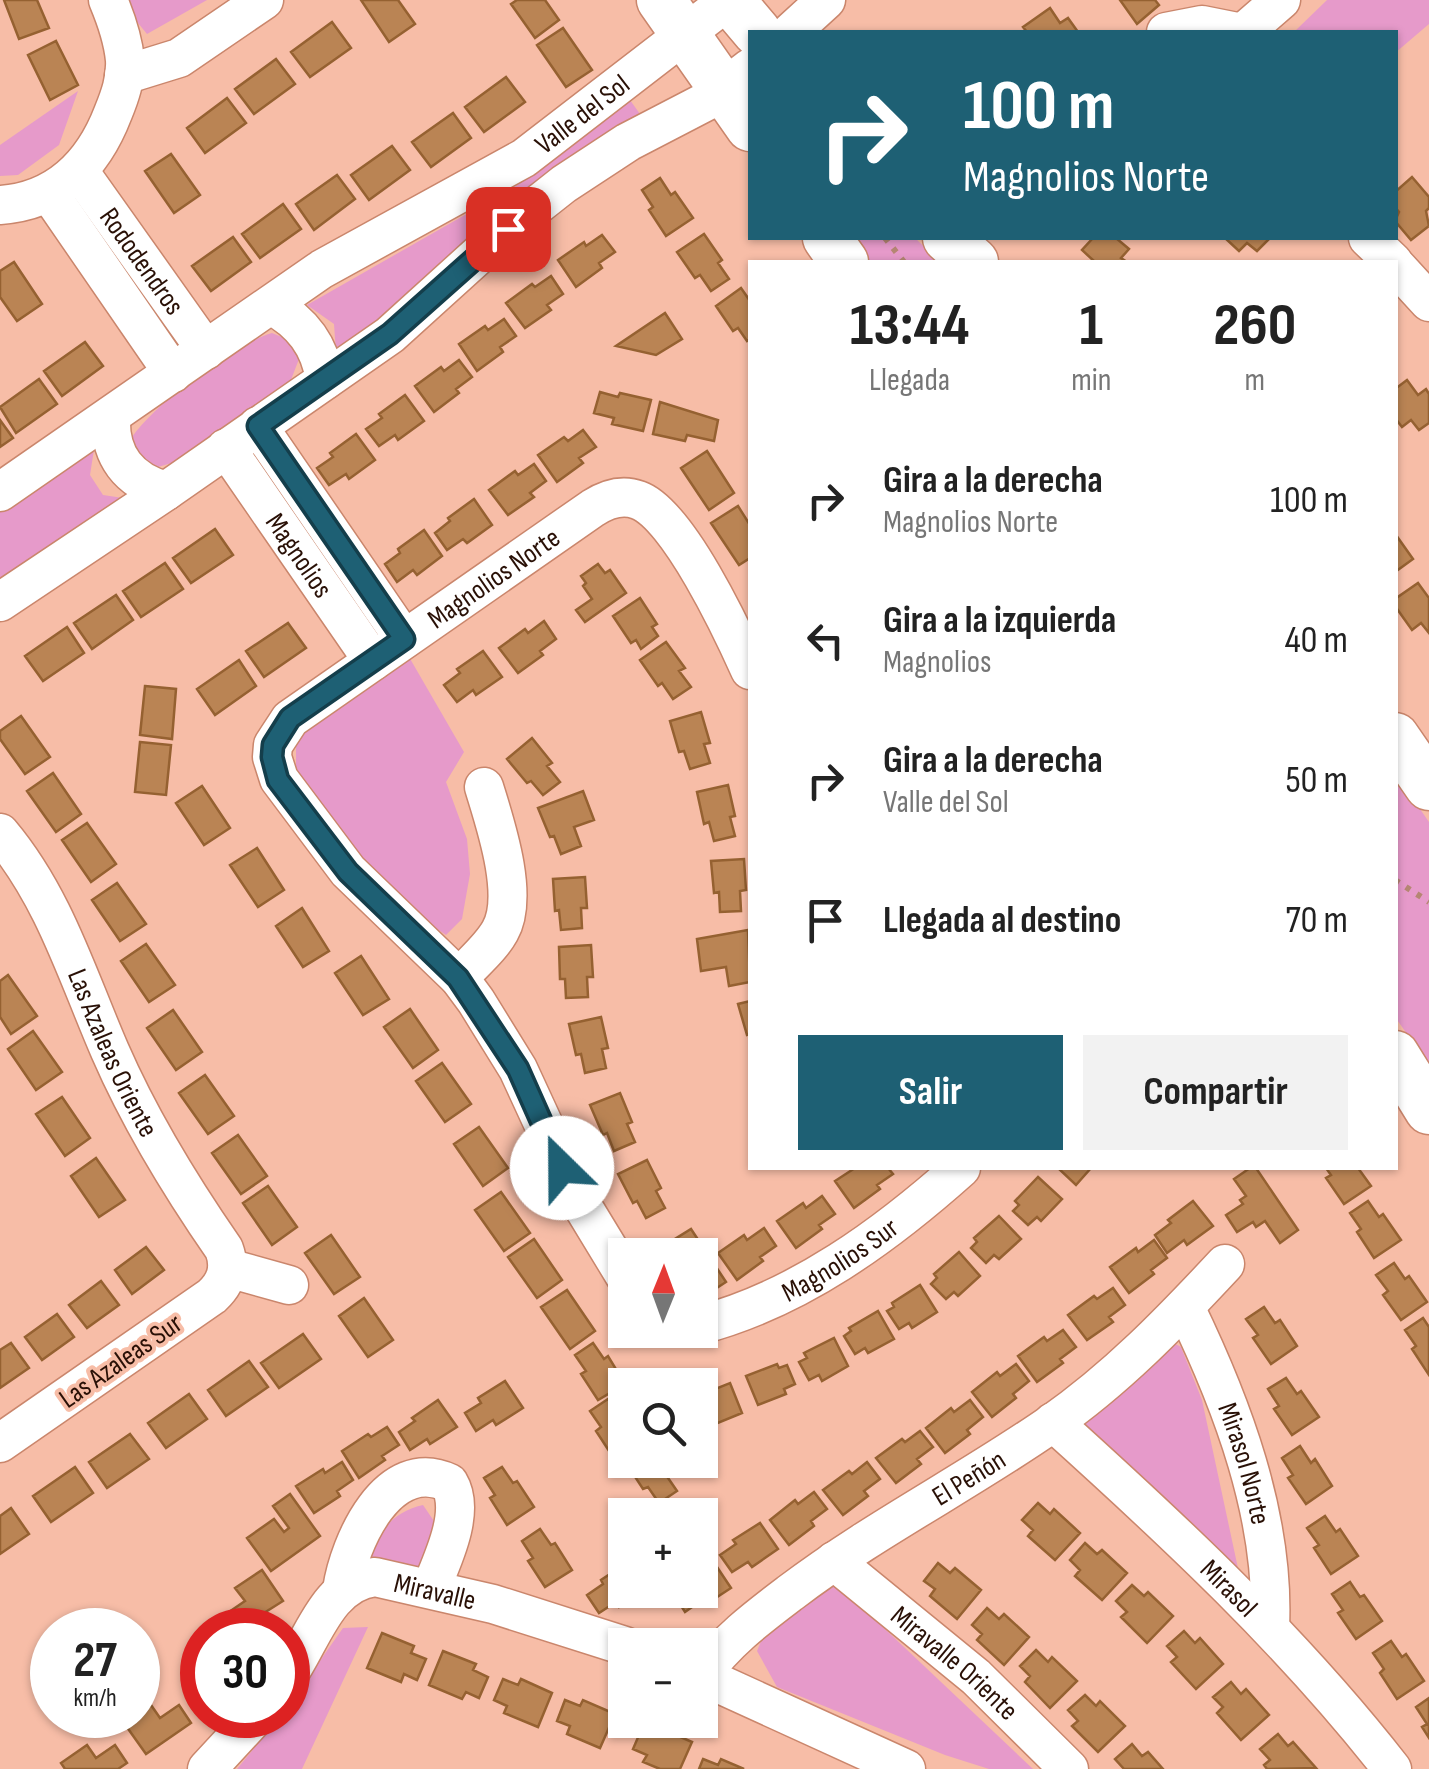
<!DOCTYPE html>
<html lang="es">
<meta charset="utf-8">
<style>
body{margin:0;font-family:"Sofia Sans Condensed",sans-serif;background:#f2f2f2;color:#222;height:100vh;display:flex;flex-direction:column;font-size:38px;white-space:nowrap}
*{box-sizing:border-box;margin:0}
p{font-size:32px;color:#767676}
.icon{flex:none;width:55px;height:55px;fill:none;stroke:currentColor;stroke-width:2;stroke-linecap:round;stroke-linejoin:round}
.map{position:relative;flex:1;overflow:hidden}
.details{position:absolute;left:748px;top:260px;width:650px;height:910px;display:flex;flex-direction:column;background:#fff;border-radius:0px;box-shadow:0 2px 8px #0004}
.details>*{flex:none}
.guide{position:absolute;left:748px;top:30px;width:650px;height:210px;border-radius:0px;box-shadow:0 2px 8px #0004;background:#1e6074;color:#fff;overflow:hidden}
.needle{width:65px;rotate:1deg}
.tools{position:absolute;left:608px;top:1238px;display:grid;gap:20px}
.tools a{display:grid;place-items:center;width:110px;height:110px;border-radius:0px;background:#fff;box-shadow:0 2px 8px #0004;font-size:50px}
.speed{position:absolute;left:30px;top:1608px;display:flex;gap:20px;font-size:50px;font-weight:700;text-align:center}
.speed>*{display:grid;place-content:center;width:130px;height:130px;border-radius:50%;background:#fff;box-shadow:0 2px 8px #0004;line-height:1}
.speed small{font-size:25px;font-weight:400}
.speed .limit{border:15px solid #d22;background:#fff;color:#111}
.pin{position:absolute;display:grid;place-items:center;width:85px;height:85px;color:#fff;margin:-42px;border-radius:20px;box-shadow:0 5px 15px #0006}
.me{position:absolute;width:110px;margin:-55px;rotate:337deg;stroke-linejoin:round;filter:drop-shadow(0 0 8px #0008)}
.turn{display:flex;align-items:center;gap:35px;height:210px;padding:0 50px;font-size:45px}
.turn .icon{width:130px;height:130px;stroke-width:2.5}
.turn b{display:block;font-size:70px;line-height:85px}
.eta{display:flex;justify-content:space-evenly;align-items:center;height:170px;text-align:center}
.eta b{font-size:60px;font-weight:700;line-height:70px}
.action{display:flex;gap:20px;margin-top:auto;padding:20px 50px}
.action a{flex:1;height:115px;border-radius:0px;background:#1e6074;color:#fff;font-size:40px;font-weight:700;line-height:115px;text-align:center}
.action a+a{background:#f2f2f2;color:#222}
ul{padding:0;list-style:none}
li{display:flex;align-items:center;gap:30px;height:140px;padding:0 50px}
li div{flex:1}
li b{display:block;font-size:38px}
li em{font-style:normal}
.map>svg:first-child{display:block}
.green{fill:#e69aca}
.building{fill:#ba8454;stroke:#956131;stroke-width:2.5}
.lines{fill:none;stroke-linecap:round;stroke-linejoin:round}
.minor-casing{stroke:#ca866c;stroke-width:41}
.tertiary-casing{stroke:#ca866c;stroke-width:51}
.path{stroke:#b58673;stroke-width:6;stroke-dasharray:5 8;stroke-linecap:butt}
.minor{stroke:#fff;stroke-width:38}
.tertiary{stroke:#fff;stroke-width:48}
.route-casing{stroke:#143e4b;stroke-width:25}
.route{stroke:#1e6074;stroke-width:18}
.labels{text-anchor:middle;stroke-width:8;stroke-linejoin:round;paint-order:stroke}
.street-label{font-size:28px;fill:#291006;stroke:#f7bda7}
</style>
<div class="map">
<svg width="1429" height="1769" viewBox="0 0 1429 1769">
<rect width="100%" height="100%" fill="#f7bda7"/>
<path class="green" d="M125 0H207L147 34 129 12Z
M1327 0H1429V24L1395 53V32H1294Z
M78 91 59 145 18 175 0 176V145Z
M630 100 645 121 488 233 336 353 334 324 307 305 519 184Z
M838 238H915L940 262H856Z
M272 333 289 340 299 359 289 385 185 459 158 467 139 458 132 437C157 402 232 345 272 333Z
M95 443 90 475 103 495 123 498 0 579V512Z
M405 650 464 752 446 782 467 839 470 874 462 919 446 935 391 898 296 773V729Z
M1395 773 1429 822V1065L1395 1017Z
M1161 1336 1181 1347 1202 1400 1239 1573 1082 1423Z
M423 1505 436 1524 417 1571 361 1569C377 1538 387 1513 423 1505Z
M831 1578 1033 1769H989L945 1755 777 1687 757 1651 771 1617Z
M368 1627 302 1769H237L281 1715H288V1706L343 1628Z"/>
<path class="building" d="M4 0H37L49 28 19 39Z
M361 0H398L415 24 389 42Z
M517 0H545L559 20 535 38 511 4Z
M1120 0H1155L1159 5 1137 24Z
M1050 8 1060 23 1068 18 1078 32H1027L1023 27Z
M332 22 351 48 310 77 291 52Z
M563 28 592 70 566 87 537 45Z
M56 41 78 85 50 100 28 55Z
M276 59 295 84 254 114 235 89Z
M506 77 525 102 484 132 465 107Z
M227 98 246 123 205 153 187 128Z
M453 113 471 138 431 167 412 142Z
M392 146 410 170 369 200 351 175Z
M171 154 200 195 174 213 145 171Z
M337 175 355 199 314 230 296 204Z
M1412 177 1429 197V208L1426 211 1429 226 1411 240 1395 221 1399 212 1395 207V192Z
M660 178 671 195 675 192 693 218 666 236 649 210 653 207 642 190Z
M283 204 301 229 260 258 242 234Z
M704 234 722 260 718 263 729 279 711 291 700 275 695 278 677 252Z
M602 235 615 252 599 263 602 268 576 287 558 260 584 242 586 246Z
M233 237 251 262 211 291 192 266Z
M1093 238H1116L1129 249 1121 258 1127 262H1095L1082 250Z
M1225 238H1270L1257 251 1247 243 1239 251Z
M14 262 42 304 17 321 0 297V271Z
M551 276 563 294 547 305 551 310 525 328 506 303 532 284 535 287Z
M741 288 750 301V339L747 341 738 328 733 331 716 306Z
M665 313 682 339 656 355 616 346Z
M504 319 516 336 500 347 503 352 477 371 459 344 485 326 488 330Z
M85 342 103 366 62 396 44 371Z
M459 360 472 377 456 389 459 393 434 412 415 386 441 367 444 371Z
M39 379 57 404 16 433 0 407Z
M1407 380 1418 395 1426 389 1429 394V423L1419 430 1411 420 1402 427 1395 418V389Z
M600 392 618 397 620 393 651 400 643 431 612 424 614 418 594 413Z
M405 395 424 421 398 440 395 435 379 446 366 429 382 418 379 414Z
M660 402 718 420 714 441 687 435 685 441 653 434Z
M0 420 13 438 0 447Z
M583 430 596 447 579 458 583 463 557 482 538 455 564 437 568 441Z
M356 434 375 460 349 479 346 474 329 485 317 468 333 457 330 453Z
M707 451 734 493 709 510 681 468Z
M534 464 546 481 530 493 534 497 508 515 489 490 515 471 518 475Z
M474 499 492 525 467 543 463 539 447 550 435 533 450 521 448 518Z
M738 506 750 525V558L739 565 711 523Z
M215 529 233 555 191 583 173 558Z
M424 530 442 556 417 575 413 570 397 582 385 564 400 553 398 549Z
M1396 535 1413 559 1395 572V536Z
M165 563 183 589 141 617 123 591Z
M598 564 605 573 610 570 626 593 585 622 576 610 592 599 583 586 586 583 581 576Z
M1418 583 1429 598V633L1421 623 1412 630 1395 606V599Z
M116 595 133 620 92 649 74 623Z
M640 598 657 624 652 627 658 636 641 649 636 640 631 643 613 616Z
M544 621 556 639 540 651 543 655 518 673 499 648 525 629 528 633Z
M288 623 306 648 264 677 246 651Z
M67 627 84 653 43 681 25 656Z
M666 642 685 668 679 671 691 687 673 699 662 683 658 686 640 660Z
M483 651 502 677 476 695 473 690 457 702 444 685 460 673 457 669Z
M239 660 256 686 215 715 197 689Z
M145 686 176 689 172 739 140 735Z
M701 712 710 743 704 744 710 763 690 769 684 751 679 752 670 721Z
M21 716 50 757 25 774 0 739V731Z
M532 738 552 763 547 766 560 782 543 795 531 781 527 783 507 759Z
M140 742 171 745 166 795 135 792Z
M53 773 81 814 56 832 27 791Z
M728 785 735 816 730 817 735 836 714 841 709 822 704 824 697 792Z
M202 786 230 828 204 845 176 803Z
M583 791 594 820 574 827 581 846 561 854 554 836 550 837 538 808Z
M87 823 116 864 91 882 62 840Z
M257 848 284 890 258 907 230 865Z
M744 859 746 890 740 891 741 911 720 912 719 892 714 893 711 861Z
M585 877 587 908H581L582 928 561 930 559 910 555 911 553 879Z
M117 883 146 924 120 941 92 900Z
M302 908 329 951 303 967 276 926Z
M748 930 750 982 729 986 726 967 701 971 697 939Z
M146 944 175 985 149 1002 121 961Z
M591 945 593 977H587L588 997 566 998 565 979H560L559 947Z
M361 956 389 999 363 1015 335 973Z
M8 975 37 1016 11 1034 0 1017V981Z
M750 1001V1034L747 1035 738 1004Z
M410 1009 438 1050 413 1068 384 1027Z
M173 1010 202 1052 176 1070 147 1028Z
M601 1017 608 1048 602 1049 606 1068 585 1073 581 1054 576 1055 569 1024Z
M33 1031 62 1072 36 1090 8 1049Z
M442 1063 471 1104 445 1122 416 1081Z
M205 1075 234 1116 208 1134 179 1093Z
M620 1093 632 1122 627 1124 635 1142 614 1151 607 1133 603 1135 590 1105Z
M62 1097 90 1138 65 1156 36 1114Z
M479 1127 508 1168 483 1186 454 1144Z
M238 1135 267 1176 241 1194 212 1153Z
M96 1158 125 1200 99 1217 71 1176Z
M647 1160 661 1188 656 1191 665 1208 646 1218 637 1201 633 1203 618 1174Z
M855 1168H888L893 1174 877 1185 880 1189 854 1208 835 1181Z
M1058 1168H1091L1076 1185Z
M1250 1168H1256L1298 1230 1280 1243 1265 1221 1256 1227 1253 1222 1237 1232 1226 1215 1243 1204 1240 1200 1246 1196 1234 1179Z
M1326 1168H1358L1371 1186 1344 1204 1326 1178 1331 1175Z
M1038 1177 1062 1199 1041 1221 1037 1217 1028 1225 1013 1211 1019 1205 1015 1201Z
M268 1186 297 1227 272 1245 243 1203Z
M501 1192 530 1233 504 1251 475 1210Z
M822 1196 835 1214 819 1225 822 1229 796 1248 777 1221 803 1203 806 1208Z
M1193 1201 1213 1226 1187 1245 1184 1240 1167 1253 1155 1235 1171 1223 1168 1220Z
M1368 1201 1379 1217 1383 1214 1401 1240 1374 1258 1357 1232 1361 1229 1350 1213Z
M999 1216 1021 1239 999 1259 994 1255 986 1263 971 1248 977 1242 974 1238Z
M764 1228 776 1246 760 1257 763 1261 737 1280 718 1253 744 1235 747 1240Z
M691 1229 726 1282 700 1299V1255H677L683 1251 675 1239Z
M331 1235 360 1277 334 1294 305 1253Z
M534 1239 562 1280 537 1298 508 1257Z
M1154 1240 1167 1258 1151 1270 1154 1274 1129 1293 1110 1267 1136 1248 1138 1252Z
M146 1247 164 1270 132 1294 115 1270Z
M959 1252 980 1276 958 1296 954 1292 946 1299 931 1284 937 1278 934 1274Z
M1394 1263 1405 1279 1409 1276 1427 1302 1401 1320 1383 1295 1388 1291 1376 1275Z
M101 1281 119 1305 87 1328 69 1305Z
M920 1285 937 1312 912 1328 909 1323 899 1329 887 1311 894 1307 892 1303Z
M1113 1288 1125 1305 1109 1317 1113 1322 1087 1340 1068 1315 1094 1296 1097 1299Z
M567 1290 595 1331 570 1349 541 1307Z
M364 1298 393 1340 368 1357 339 1316Z
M1264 1307 1275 1323 1280 1320 1297 1346 1271 1364 1253 1338 1258 1335 1246 1319Z
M878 1311 894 1339 868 1353 865 1348 855 1354 844 1336 851 1331 849 1328Z
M57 1314 74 1337 42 1360 25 1337Z
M1423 1318 1429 1327V1375L1412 1349 1416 1346 1405 1330Z
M1063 1330 1076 1347 1060 1359 1063 1363 1037 1382 1018 1356 1044 1337 1047 1341Z
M303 1334 321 1359 279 1388 261 1363Z
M834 1338 848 1366 822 1381 819 1375 809 1380 799 1362 807 1358 804 1353Z
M11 1343 29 1368 0 1388V1350Z
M593 1343 604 1359 608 1356 625 1384 598 1400 581 1374 586 1371 575 1355Z
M249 1361 268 1387 226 1416 208 1390Z
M777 1364 779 1368 787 1365 795 1384 784 1389 786 1394 758 1405 746 1376Z
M1016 1364 1029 1381 1013 1394 1016 1398 992 1417 972 1392 997 1372 1000 1376Z
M1286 1378 1297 1394 1301 1391 1319 1417 1292 1435 1274 1409 1279 1406 1268 1389Z
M505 1381 523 1408 496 1425 493 1420 476 1431 465 1413 481 1403 478 1398Z
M730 1383 742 1413 713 1425 710 1419 700 1424V1395Z
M189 1394 207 1419 166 1448 148 1423Z
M608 1399 618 1415 623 1413 625 1416V1449L613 1457 596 1431 601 1427 590 1411Z
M438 1400 457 1427 430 1444 427 1439 410 1450 399 1432 415 1421 412 1418Z
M970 1400 983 1417 967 1430 970 1434 945 1453 926 1428 951 1408 954 1412Z
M387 1427 399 1445 382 1456 385 1460 359 1478 342 1451 368 1434 371 1437Z
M920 1431 933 1447 917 1459 921 1464 896 1483 876 1458 902 1439 905 1442Z
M130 1434 149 1459 107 1488 89 1462Z
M1300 1446 1311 1463 1315 1459 1332 1486 1306 1504 1288 1478 1293 1475 1282 1458Z
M631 1460H662L670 1472 666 1475 677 1491 659 1503 648 1487 643 1489 626 1463Z
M342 1462 353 1480 337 1491 340 1496 314 1513 296 1486 323 1469 325 1473Z
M867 1462 880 1479 864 1491 868 1496 843 1515 823 1490 849 1471 852 1474Z
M75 1467 93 1493 51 1522 33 1496Z
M502 1467 513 1483 517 1481 534 1507 507 1525 490 1498 495 1495 484 1478Z
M814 1492 827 1509 811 1521 814 1526 789 1545 770 1520 795 1500 798 1504Z
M290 1494 320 1536 271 1571 247 1538 274 1519 284 1532 289 1528 273 1506Z
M1038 1503 1050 1514 1054 1509 1080 1533 1055 1560 1028 1536 1033 1530 1022 1520Z
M11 1508 29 1534 0 1554V1516Z
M1325 1516 1336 1532 1340 1529 1358 1556 1331 1574 1314 1548 1319 1545 1307 1528Z
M760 1523 778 1549 752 1567 748 1562 732 1572 720 1555 736 1544 733 1540Z
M540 1529 551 1545 555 1543 572 1570 545 1587 528 1561 533 1558 522 1541Z
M1085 1543 1097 1554 1102 1550 1127 1573 1102 1600 1075 1576 1080 1570 1070 1560Z
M713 1561 731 1588 705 1605 702 1600 685 1612 673 1593 679 1590H700V1570Z
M938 1563 950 1573 955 1568 981 1590 957 1619 930 1596 935 1589 924 1581Z
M625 1564V1590H644L619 1607 616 1602 599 1613 587 1595 603 1584 601 1580Z
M262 1570 283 1601 237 1630 226 1614 245 1601 235 1588Z
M1350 1582 1360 1597 1364 1595 1382 1621 1356 1639 1338 1613 1343 1610 1332 1594Z
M1132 1585 1144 1596 1148 1592 1173 1616 1147 1643 1121 1617 1127 1612 1116 1601Z
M987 1608 999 1619 1004 1614 1029 1637 1004 1665 977 1640 982 1634 972 1625Z
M1184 1631 1195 1643 1200 1638 1223 1664 1196 1689 1171 1662 1177 1657 1167 1646Z
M382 1633 414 1646 411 1653 426 1659 417 1680 404 1674 401 1682 367 1668Z
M1391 1641 1402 1657 1406 1654 1424 1681 1397 1699 1380 1673 1384 1669 1373 1653Z
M202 1642V1688L196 1693 183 1675 202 1662 193 1649Z
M1036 1650 1048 1662 1052 1657 1077 1681 1050 1708 1025 1682 1030 1676 1020 1666Z
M443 1651 476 1664 473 1670 488 1677 479 1698 466 1692 462 1699 429 1685Z
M503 1679 518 1685 521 1679 552 1693 538 1727 504 1713 507 1706 494 1700Z
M1231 1682 1241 1694 1246 1689 1269 1715 1241 1740 1217 1713 1223 1707 1213 1697Z
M1085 1695 1096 1706 1100 1701 1125 1726 1098 1752 1072 1726 1078 1721 1068 1710Z
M1429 1698V1738L1422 1727 1427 1724 1416 1707Z
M565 1700 580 1706 583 1700 615 1714 600 1748 567 1734 570 1726 557 1721Z
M151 1705 160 1718 179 1705 191 1723 146 1754 124 1723Z
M642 1728 657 1734 660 1728 692 1742 680 1769H660L643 1762 647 1755 633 1749Z
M1278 1734 1288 1746 1293 1742 1316 1768 1267 1769 1264 1765 1270 1760 1260 1749Z
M1132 1744 1142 1756 1148 1752 1163 1769H1124L1115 1759Z
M87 1745 96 1758 115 1745 127 1763 118 1769H65L61 1763Z
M703 1759 718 1765 721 1759 744 1769H699Z"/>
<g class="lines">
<defs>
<g id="minor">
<path d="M791 32 826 0"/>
<path d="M1166 32 1202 25 1237 32"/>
<path d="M1244 32 1281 0"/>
<path d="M124 75 179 58 264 0"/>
<path id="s1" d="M79 171 206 350"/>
<path d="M49 193 173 373"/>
<path d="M0 205C58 201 93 165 113 113 120 96 126 79 125 60 123 39 116 19 108 0"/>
<path d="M1368 238 1393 262"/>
<path d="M1395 265 1429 302"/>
<path d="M271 305C302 322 320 345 325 380"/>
<path d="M111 416C109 456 129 481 166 491"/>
<path d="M258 426 404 639"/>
<path id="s2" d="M226 448 373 661"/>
<path id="s3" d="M0 492 322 269 524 158 729 0"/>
<path d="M0 602 166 491 390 335 507 229 564 184 628 142 707 101 750 68"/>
<path id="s4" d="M0 833C54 897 77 975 110 1051 140 1120 181 1187 224 1249 231 1268 226 1283 212 1296L0 1443"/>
<path d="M459 978C472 963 490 949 500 931 520 896 495 823 484 787"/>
<path d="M228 1268 289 1285"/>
<path id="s5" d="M625 1276 577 1197 518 1069 476 1001 459 978 348 871 279 779 272 757 273 745 290 719 593 508C607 499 622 494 638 500 678 514 733 632 750 670"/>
<path id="s6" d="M1185 1307C1232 1404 1275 1517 1270 1627"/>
<path id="s7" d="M700 1325C799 1299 886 1235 961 1168"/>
<path id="s8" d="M1053 1422C1174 1531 1292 1641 1392 1769"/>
<path id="s9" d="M834 1561 976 1677 1069 1769"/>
<path d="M342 1590C349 1543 388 1454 449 1483 466 1511 443 1559 431 1588"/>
<path id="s10" d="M288 1675C312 1641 327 1582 375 1577L493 1604 625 1646"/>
<path d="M700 1675 906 1769"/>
<path id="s11" d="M701 1676C725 1642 757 1618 790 1593 873 1530 966 1483 1051 1424 1116 1379 1171 1322 1225 1264"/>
<path d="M207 1769 257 1715"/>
</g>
<path id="tertiary" d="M661 0 750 127
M730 0 757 32
M827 238 844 262
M947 238 974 262
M1395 737 1429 786
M1395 1055 1429 1110"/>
</defs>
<use href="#minor" class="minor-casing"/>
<use href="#tertiary" class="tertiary-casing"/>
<path class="path" d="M885 238 904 262
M1395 880 1429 902"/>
<use href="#minor" class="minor"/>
<use href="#tertiary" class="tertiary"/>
</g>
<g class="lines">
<defs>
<path id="route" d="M508 229 390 334 258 426 404 639 290 718 273 745 272 757 278 780 348 872 458 978 518 1069 562 1168"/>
</defs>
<use href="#route" class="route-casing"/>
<use href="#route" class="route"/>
</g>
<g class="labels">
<g class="street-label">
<text dy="10" stroke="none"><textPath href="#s3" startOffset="695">Valle del Sol</textPath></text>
<text dy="10" stroke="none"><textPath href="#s1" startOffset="110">Rododendros</textPath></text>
<text dy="10" stroke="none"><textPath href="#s2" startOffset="130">Magnolios</textPath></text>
<text dy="10" stroke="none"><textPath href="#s5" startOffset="925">Magnolios Norte</textPath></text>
<text dy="10" stroke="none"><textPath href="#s4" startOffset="248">Las Azaleas Oriente</textPath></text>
<text dy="10" stroke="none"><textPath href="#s7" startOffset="155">Magnolios Sur</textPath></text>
<text transform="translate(120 1360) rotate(-35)" y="10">Las Azaleas Sur</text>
<text dy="10" stroke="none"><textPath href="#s6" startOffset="168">Mirasol Norte</textPath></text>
<text dy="10" stroke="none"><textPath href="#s11" startOffset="335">El Peñón</textPath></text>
<text dy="10" stroke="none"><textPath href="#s8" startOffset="242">Mirasol</textPath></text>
<text dy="10" stroke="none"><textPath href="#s10" startOffset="198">Miravalle</textPath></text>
<text dy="10" stroke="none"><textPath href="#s9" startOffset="158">Miravalle Oriente</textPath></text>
</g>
</g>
</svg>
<div class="tools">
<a><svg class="needle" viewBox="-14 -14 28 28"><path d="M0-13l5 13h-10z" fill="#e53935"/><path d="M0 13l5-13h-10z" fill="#767676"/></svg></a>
<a><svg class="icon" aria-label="search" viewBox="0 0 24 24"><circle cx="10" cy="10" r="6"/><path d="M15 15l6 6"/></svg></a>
<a>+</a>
<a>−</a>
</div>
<div class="speed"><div>27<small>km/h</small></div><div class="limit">30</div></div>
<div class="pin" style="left:508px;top:229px;background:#d93025"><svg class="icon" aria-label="arrive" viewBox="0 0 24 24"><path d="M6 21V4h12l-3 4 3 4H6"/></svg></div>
<svg class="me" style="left:562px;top:1168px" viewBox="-20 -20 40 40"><circle r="19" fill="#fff"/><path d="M0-13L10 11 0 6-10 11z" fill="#1e6074"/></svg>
<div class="guide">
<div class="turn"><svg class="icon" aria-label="right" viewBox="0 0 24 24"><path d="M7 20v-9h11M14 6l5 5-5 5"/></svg><div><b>100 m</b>Magnolios Norte</div></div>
</div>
<section class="details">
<div class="eta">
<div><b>13:44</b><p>Llegada</p></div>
<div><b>1</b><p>min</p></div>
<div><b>260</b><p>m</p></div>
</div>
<ul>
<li><svg class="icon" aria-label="right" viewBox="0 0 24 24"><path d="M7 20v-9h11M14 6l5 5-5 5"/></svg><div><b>Gira a la derecha</b><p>Magnolios Norte</p></div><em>100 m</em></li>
<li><svg class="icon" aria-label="left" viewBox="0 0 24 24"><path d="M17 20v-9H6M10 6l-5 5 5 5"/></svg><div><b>Gira a la izquierda</b><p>Magnolios</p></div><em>40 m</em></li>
<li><svg class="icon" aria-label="right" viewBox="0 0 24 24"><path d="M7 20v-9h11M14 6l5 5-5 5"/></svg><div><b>Gira a la derecha</b><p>Valle del Sol</p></div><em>50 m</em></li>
<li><svg class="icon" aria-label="arrive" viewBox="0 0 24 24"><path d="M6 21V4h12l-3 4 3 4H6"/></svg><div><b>Llegada al destino</b></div><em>70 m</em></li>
</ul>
<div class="action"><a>Salir</a><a>Compartir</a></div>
</section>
</div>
